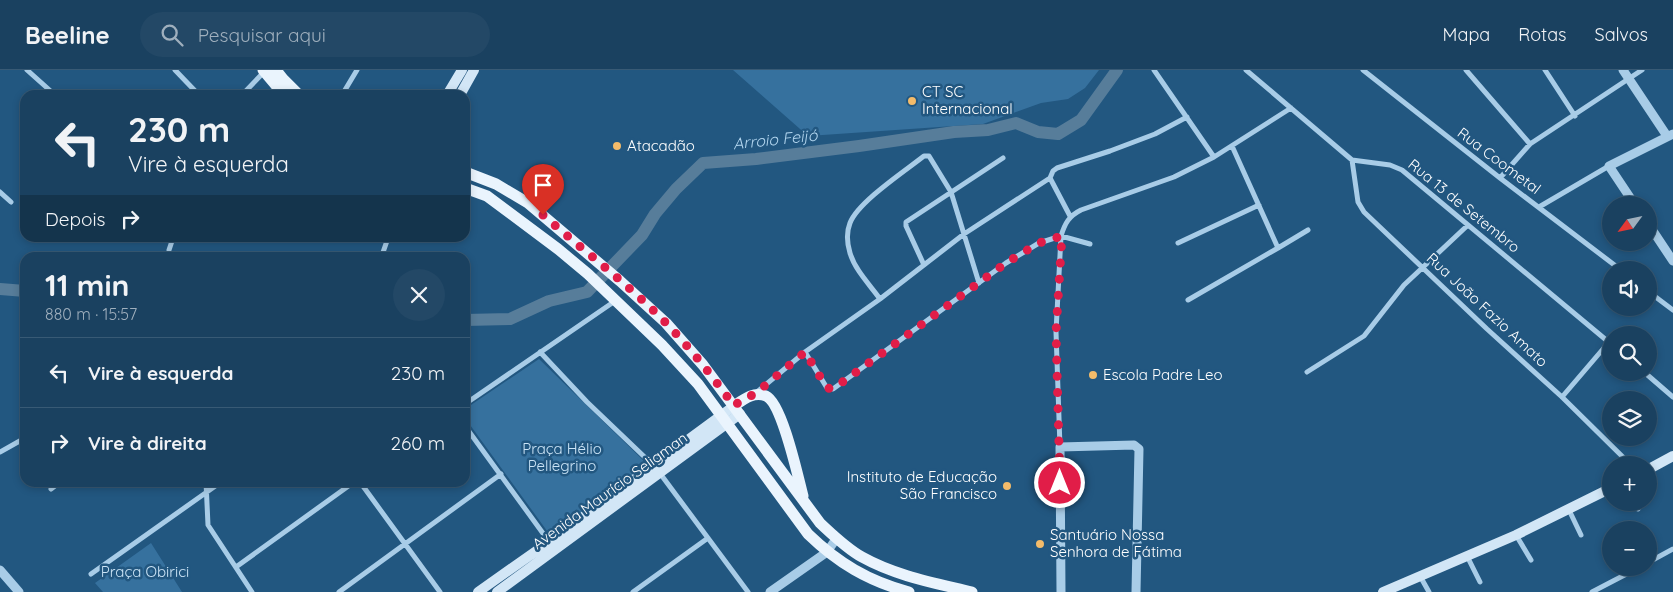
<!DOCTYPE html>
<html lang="pt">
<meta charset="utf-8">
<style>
body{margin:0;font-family:Quicksand,sans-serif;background:#234866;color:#f1f3f6;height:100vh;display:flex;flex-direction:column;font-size:19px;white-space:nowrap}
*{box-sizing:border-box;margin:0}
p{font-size:16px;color:#9fafbd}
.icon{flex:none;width:28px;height:28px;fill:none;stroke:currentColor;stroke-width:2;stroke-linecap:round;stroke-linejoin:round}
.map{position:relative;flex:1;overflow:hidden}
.side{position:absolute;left:20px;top:182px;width:450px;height:235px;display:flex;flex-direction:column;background:#1a4160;border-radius:15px;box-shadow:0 2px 8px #0003,0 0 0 1px #385a75}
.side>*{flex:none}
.hud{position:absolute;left:20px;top:20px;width:450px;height:152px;border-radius:15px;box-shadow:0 2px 8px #0003,0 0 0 1px #385a75;background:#1a4160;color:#f1f3f6;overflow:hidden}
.needle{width:32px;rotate:237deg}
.controls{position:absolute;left:1602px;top:126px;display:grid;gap:10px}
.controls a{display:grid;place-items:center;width:55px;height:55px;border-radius:50%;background:#1a4160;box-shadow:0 2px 8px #0003,0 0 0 1px #385a75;font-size:25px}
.pin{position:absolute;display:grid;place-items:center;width:42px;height:42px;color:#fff;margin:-51px -21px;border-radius:50% 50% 50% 0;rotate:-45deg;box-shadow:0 0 5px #0007}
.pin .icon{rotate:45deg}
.me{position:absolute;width:55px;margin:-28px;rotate:0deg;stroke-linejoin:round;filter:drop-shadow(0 0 4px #0008)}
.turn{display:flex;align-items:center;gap:18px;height:105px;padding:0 25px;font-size:22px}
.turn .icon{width:65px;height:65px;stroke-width:2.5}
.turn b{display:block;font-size:35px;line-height:42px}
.then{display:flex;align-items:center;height:48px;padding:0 25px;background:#0003;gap:10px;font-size:19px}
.round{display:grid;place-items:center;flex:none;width:52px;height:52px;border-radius:26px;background:#234866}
.overview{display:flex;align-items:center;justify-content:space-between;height:85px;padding:0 25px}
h1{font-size:30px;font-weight:700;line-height:38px}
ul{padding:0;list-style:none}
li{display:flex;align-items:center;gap:15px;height:70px;padding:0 25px;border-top:1px solid #385a75}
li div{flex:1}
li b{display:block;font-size:19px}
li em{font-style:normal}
header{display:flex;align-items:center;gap:30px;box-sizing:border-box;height:70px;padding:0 25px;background:#1a4160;border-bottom:1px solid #385a75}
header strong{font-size:24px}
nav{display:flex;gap:28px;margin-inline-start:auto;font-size:18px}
.search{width:350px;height:45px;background:#234866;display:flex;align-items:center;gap:12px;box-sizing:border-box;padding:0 18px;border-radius:28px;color:#9fafbd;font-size:19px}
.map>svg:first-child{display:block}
.green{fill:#36719e}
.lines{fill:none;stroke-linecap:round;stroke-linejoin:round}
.river{stroke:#577d9a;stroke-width:12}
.minor{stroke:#a8cce7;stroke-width:5}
.tertiary{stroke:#a8cce7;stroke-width:9}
.secondary{stroke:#d2e6f6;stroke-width:10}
.primary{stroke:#eaf4fd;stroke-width:11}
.route{stroke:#e11d48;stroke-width:9;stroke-dasharray:0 16.2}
.poi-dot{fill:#f3bb6a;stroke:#225780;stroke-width:2}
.labels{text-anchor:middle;stroke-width:5;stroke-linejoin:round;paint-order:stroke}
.poi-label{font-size:15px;fill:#fff;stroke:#225780;text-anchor:start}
.street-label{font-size:15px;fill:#fff;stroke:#225780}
.park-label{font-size:15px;fill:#cbe4f6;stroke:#225780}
.water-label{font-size:16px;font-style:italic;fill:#b3d6ef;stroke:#225780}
</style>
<header>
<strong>Beeline</strong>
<div class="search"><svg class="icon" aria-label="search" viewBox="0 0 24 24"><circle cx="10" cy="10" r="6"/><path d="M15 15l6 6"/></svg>Pesquisar aqui</div>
<nav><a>Mapa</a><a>Rotas</a><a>Salvos</a></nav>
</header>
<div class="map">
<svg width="1673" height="522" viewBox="0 0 1673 522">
<rect width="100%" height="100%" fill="#225780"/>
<path class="green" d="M733 0H1099L1085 18 1068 29 1041 33 983 54 808 66Z
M539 289 647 394 550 465 465 348V339Z
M151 473 182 522H103L95 513Z"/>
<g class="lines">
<path class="river" d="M0 219 25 221
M465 250 510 249 549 231 587 222 642 165 655 144 676 119 703 93 756 89 859 76 954 62 988 60 1016 53 1038 62 1058 64 1081 50 1117 0"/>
<path class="minor" d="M27 0 55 25
M175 0 199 25
M1154 0 1214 87
M1246 0 1352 90 1390 95 1402 100 1611 274
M1363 0 1500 108 1621 200
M1466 0 1530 74
M1545 0 1575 46
M242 25 264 2
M342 25 357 0
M1232 76 1278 178 1308 160
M1352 90 1358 132 1364 142 1487 259 1562 327 1631 395
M1050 108 1053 101 1057 98 1110 81 1155 64 1187 47
M1500 108 1530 74 1642 0
M0 122 11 132
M1539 137 1609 96
M1178 173 1259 135
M169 180 173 168
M381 188 388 168
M924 195 906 156V152L1003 88
M1649 222 1673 240
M880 229C870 215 855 200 850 183 847 173 846 163 850 153 858 132 905 101 924 86H929L951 122 979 213
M1188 230 1278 178
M540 282 587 332 654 396
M805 282 827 318 833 319 1006 193 1039 173 1061 166 1090 174
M1307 302 1364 266 1404 215 1468 155
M1644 302 1673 327
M757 322 805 282 880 229 964 164 1050 108 1070 146
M1562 327 1609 272
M465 334 615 231
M465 356 550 473
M1060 377 1056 262 1061 166C1065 153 1069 146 1081 140L1174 107 1214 87 1291 38
M0 382 25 368
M659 402 748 522
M206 412 208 455 252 522
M360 412 440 522
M51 419 60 412
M1634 432 1638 439
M1569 440 1581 465
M1516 465 1531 490
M1467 486 1480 512
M1649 492 1673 479
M236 497 354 412
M91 504 221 412
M1420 506 1429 522
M339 522 501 404
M633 522 708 468
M1592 522 1638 498"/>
<path class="tertiary" d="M1623 0 1667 66
M1635 135 1609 96 1673 64
M1649 155 1673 191
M0 500 19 522
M770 522 827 482 836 469
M1061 522 1060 377 1134 375 1139 379 1136 522"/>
<path class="secondary" d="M447 25 462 0
M460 25 474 0
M1649 399 1673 386
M478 522 549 472 734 336
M497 522 740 344
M1383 522 1516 465 1611 418"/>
<path class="primary" d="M263 0 284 25
M276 0 283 9 299 25
M465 102 496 114 528 133 620 211 666 253 703 295 820 453C833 465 846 478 862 487 896 506 935 513 972 522
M465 118 487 126 558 179 588 204 662 275 698 314 808 464C838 493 868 511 909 522
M734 336C744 329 754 321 766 326 782 333 798 407 803 426"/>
</g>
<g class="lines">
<path class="route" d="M543 145C584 181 628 214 666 253 691 279 713 307 734 336L743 329 755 324 805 282 827 318 833 319 1006 193 1039 173 1062 166 1056 262 1060 413"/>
</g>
<g class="poi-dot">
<circle cx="912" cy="31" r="5"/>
<circle cx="617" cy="76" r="5"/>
<circle cx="1093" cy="305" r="5"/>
<circle cx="1007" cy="416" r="5"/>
<circle cx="1040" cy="474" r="5"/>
</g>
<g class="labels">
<g class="poi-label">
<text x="922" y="27">CT SC<tspan x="922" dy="17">Internacional</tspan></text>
<text x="627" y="81">Atacadão</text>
<text x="1103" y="310">Escola Padre Leo</text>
<text x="997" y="412" text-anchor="end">Instituto de Educação<tspan x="997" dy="17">São Francisco</tspan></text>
<text x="1050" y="470">Santuário Nossa<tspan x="1050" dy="17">Senhora de Fátima</tspan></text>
</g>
<g class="street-label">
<text transform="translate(1499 91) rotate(37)" y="5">Rua Coometal</text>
<text transform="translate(1464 136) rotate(39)" y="5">Rua 13 de Setembro</text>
<text transform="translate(1487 240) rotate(43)" y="5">Rua João Fazio Amato</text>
<text transform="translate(610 421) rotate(-36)" y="5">Avenida Maurício Seligman</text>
</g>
<g class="park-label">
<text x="562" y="384">Praça Hélio<tspan x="562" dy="17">Pellegrino</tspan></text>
<text x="145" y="507">Praça Obirici</text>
</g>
<g class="water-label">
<text transform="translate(775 69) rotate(-6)" y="6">Arroio Feijó</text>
</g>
</g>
</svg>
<div class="controls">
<a><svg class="needle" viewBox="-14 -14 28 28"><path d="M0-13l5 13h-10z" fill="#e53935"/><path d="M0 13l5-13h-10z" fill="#9fafbd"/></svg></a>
<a><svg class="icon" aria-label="sound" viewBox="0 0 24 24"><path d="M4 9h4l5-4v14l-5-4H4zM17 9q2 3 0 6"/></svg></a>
<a><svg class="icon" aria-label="search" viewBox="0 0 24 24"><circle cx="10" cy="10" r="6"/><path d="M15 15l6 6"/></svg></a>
<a><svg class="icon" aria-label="layers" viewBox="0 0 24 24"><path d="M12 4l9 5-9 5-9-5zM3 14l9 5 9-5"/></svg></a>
<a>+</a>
<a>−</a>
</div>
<div class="pin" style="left:543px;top:145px;background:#d93025"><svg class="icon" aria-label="arrive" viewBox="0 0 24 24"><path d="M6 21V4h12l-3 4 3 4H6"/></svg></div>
<svg class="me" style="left:1060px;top:413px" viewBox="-20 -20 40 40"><circle r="17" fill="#e11d48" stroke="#fff" stroke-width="3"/><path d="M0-11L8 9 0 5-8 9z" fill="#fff"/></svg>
<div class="hud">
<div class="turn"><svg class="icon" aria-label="left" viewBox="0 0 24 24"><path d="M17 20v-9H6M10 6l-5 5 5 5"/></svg><div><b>230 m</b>Vire à esquerda</div></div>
<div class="then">Depois<svg class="icon" aria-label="right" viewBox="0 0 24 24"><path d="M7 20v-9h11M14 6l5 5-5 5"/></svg></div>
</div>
<section class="side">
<div class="overview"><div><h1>11 min</h1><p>880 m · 15:57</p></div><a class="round"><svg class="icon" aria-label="close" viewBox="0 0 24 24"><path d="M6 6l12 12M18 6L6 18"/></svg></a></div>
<ul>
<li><svg class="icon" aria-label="left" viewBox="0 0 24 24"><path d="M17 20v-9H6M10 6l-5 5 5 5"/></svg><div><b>Vire à esquerda</b></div><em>230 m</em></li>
<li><svg class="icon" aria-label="right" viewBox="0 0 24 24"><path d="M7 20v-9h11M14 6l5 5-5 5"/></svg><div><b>Vire à direita</b></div><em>260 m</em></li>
</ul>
</section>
</div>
